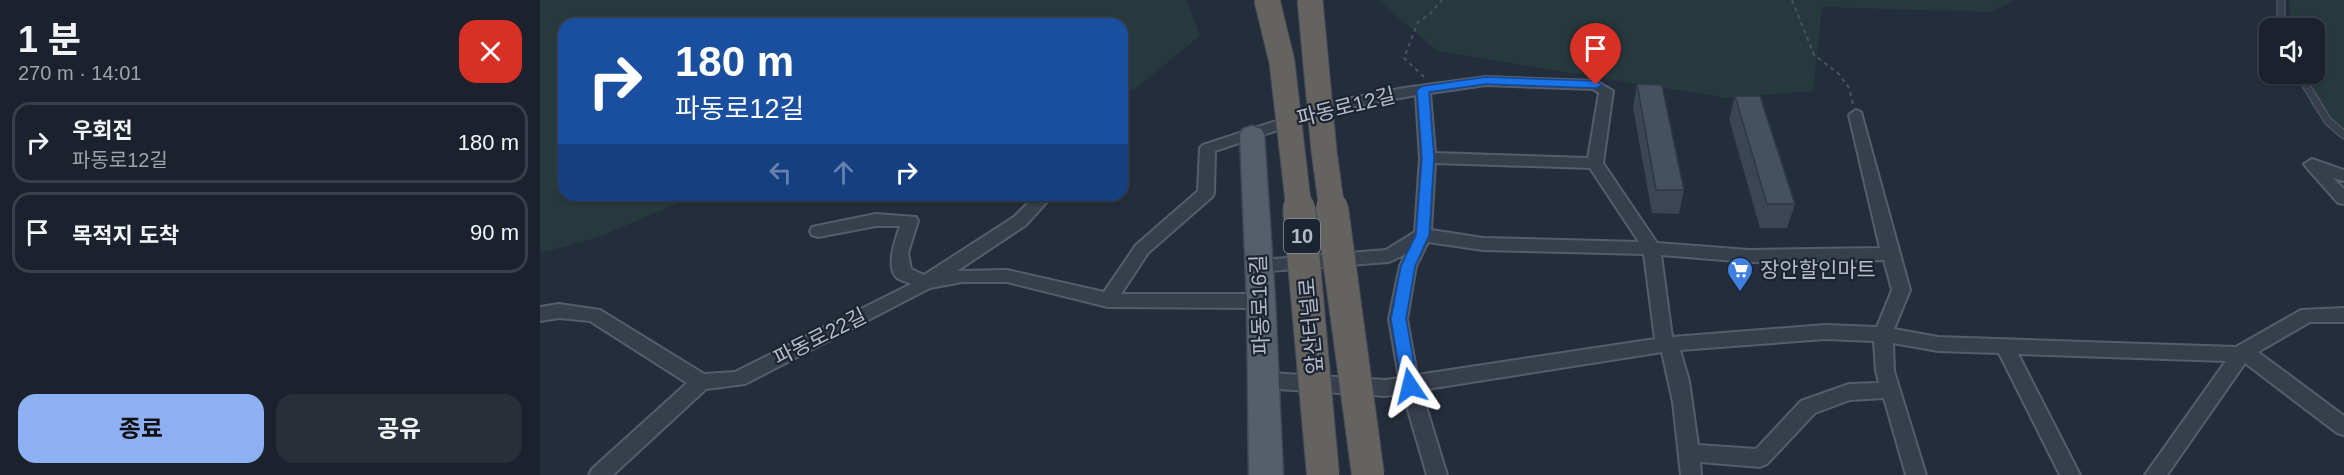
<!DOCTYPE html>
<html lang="ko">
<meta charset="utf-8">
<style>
body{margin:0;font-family:Helvetica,"Noto Sans KR",sans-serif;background:#282f39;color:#f1f3f6;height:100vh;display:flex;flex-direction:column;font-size:22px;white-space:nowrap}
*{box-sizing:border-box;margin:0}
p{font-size:20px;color:#a0a4aa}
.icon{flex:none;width:33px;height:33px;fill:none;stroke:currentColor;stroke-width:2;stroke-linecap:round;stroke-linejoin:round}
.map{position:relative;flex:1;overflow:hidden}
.sheet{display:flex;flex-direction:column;background:#1b222d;width:540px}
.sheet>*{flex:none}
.banner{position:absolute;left:18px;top:18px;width:570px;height:183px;border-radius:18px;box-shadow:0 2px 4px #0004,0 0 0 2px #393f49;background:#1a4fa0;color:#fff;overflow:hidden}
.tools{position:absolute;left:1719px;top:18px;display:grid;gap:12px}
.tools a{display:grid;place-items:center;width:66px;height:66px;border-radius:12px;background:#1b222d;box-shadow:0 2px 4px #0004,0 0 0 2px #393f49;font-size:30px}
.pin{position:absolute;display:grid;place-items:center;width:51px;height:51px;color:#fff;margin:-62px -26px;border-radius:50% 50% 50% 0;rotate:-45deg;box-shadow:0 0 6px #0007}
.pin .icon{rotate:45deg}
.me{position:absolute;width:66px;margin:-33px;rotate:350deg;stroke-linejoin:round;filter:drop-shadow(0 0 4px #0008)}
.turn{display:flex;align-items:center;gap:21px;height:126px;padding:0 18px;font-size:27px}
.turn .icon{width:78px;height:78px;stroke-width:2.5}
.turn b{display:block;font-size:42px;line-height:51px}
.lanes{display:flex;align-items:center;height:57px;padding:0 18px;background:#0003;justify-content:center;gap:30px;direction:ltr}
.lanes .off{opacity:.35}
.round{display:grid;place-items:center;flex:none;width:63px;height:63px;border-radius:18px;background:#282f39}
.summary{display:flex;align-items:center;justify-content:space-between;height:102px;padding:0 18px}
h1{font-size:36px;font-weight:700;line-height:45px}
.action{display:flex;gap:12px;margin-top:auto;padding:12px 18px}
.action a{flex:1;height:69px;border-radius:18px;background:#8db0f3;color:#111;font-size:24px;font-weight:700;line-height:69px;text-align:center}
.action a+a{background:#282f39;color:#f1f3f6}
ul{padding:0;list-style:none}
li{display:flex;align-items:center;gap:18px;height:81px;margin:0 12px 9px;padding:0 6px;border:3px solid #393f49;border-radius:18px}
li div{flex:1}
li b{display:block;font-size:22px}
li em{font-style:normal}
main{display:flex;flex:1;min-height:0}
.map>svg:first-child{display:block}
.green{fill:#26393d}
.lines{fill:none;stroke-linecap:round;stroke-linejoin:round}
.service-casing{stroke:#565d6a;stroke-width:9}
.minor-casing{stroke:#565d6a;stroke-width:4}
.primary-casing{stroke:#414855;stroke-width:3}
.path{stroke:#44565a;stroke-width:2;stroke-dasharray:4 4;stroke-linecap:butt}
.service{stroke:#383f4c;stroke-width:7}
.minor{fill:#383f4c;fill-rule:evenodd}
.primary{fill:#565e6c;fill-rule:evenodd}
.trunk-bridge-far1-casing{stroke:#434a57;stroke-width:27;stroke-linecap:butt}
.trunk-bridge-casing{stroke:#434a57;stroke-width:34;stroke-linecap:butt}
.trunk-bridge-far1{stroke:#646360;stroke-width:25}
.trunk-bridge{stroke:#646360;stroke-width:32}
.wall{fill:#3b4553}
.building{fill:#455060;stroke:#303843;stroke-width:1.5}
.route{fill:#1a73e8;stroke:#114b97;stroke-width:1.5}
.labels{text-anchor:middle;stroke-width:4.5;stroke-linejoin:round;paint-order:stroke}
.shield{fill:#1d2431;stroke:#878d9a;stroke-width:1.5}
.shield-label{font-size:20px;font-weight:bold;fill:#b4bac7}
.street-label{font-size:21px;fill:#b4bac7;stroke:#1d2431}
.poi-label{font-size:21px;fill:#b4bac7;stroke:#1d2431;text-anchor:start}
</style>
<main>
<section class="sheet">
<div class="summary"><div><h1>1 분</h1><p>270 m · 14:01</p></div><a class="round" style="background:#d93025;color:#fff"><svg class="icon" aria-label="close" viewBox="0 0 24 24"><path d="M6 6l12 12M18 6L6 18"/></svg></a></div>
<ul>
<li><svg class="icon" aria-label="right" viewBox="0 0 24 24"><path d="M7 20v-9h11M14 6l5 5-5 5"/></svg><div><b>우회전</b><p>파동로12길</p></div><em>180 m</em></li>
<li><svg class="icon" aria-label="arrive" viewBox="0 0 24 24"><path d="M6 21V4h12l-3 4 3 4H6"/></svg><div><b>목적지 도착</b></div><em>90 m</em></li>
</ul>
<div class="action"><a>종료</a><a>공유</a></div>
</section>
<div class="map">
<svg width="1804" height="475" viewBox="0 0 1804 475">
<rect width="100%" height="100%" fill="#242d3c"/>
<path class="green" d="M0 0H647L660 36 595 89 582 91V24H24V195H157L57 238 0 253Z
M838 0H1475L1451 12 1282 7 1273 91 1185 98 897 51Z
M1749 0H1804V138L1773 110 1762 74H1774V28H1751Z"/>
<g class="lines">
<defs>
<path id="service" d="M1741 0V28
M1759 74 1788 121 1804 135"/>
<path id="minor" d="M946 77 1056 81 1073 91 1063 163 1117 243 1209 250 1340 248 1309 115 1316 110 1321 112 1370 290 1354 329 1398 337 1696 347 1761 310 1804 308V322H1770L1718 352 1804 416V435L1797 433 1705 363 1627 475H1605L1686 361 1478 354 1540 475H1520L1459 353 1398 351 1353 343 1354 371 1386 475H1366L1344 398 1310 400 1275 413 1227 464 1220 467 1160 462 1161 475H1141L1133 402 1122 352 881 390 907 475H887L863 393 846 396 722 388 715 385 713 380 715 370 722 367 730 373 846 380 859 378 849 319 860 266 866 254 849 262 730 271 727 281 721 283 715 281C711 275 711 268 715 262L721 260 846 250 875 232 880 158 876 95 800 109 675 151 674 193 672 197 608 253 581 294H721L727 296 730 301 727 306 721 308 568 307 467 282H422L390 288 205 384 166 389 73 475H49L52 469 147 383 50 321 19 318 0 321V307L19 304 60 310 164 374 195 372 371 284C367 282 360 280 357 278 345 267 356 238 360 226H336L278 237 272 235 270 231 272 227 336 214 376 217 378 221 368 253 371 269 384 275 474 217 496 195H513L486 225 417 271 467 270 564 292 596 245 658 191 660 148 663 145 797 101 864 88ZM946 85 1053 89 1059 93 1048 158 895 153 890 93ZM895 163 1050 168 1099 242 943 238 891 230ZM888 242 943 250 1104 254 1115 339 877 375 867 319 876 266ZM1121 255 1209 262 1344 260 1352 290 1337 327 1285 325 1132 337ZM1285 339 1334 341 1336 371 1339 383 1309 384 1261 401 1216 449 1158 445 1149 381 1140 350Z
M1772 159 1804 170V181L1793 178 1804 189V204L1798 203 1767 168 1764 164Z"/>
<path id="primary" d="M712 126 721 129 724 134 735 301 743 475H709L707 301 700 134 703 129Z"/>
</defs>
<use href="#service" class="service-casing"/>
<use href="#minor" class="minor-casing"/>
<use href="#primary" class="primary-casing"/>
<path class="path" d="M1252 0 1274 55 1299 74 1309 88 1313 104
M884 77 864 58 878 22 890 14 902 0"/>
<use href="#service" class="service"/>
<use href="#minor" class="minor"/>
<use href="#primary" class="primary"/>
<defs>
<path id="trunk-bridge-far1" d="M727 0 742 62 759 210
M770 0 784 151 792 210"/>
<path id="trunk-bridge" d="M759 208 783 475
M792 208 828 475"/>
</defs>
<use href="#trunk-bridge-far1" class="trunk-bridge-far1-casing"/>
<use href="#trunk-bridge" class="trunk-bridge-casing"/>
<use href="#trunk-bridge-far1" class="trunk-bridge-far1"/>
<use href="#trunk-bridge" class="trunk-bridge"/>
</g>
<path class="wall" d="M1097 84 1144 190 1139 214 1112 213 1093 108Z
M1195 96 1255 204 1247 228H1220L1189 119Z"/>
<path class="building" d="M1097 84 1122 85 1144 190H1116Z
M1195 96H1220L1255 204H1227Z"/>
<path class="route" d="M946 77 1056 81 1062 85 1056 88 946 84 889 92 894 158 889 235 875 266 866 319 878 386 875 390 870 392 864 390 862 386 851 319 861 266 876 235 882 158 877 90 883 86Z"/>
<defs>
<symbol id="supermarket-pin" viewBox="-11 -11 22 30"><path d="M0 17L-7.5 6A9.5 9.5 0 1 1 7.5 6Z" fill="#3f7fe0" stroke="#1d2431"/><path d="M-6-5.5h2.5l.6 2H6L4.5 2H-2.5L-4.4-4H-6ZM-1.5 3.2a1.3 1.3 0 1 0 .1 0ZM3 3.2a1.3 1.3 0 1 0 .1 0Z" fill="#fff"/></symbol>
</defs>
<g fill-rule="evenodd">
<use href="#supermarket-pin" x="1185" y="255" width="30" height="40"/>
</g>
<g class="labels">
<rect class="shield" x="744" y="219" width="36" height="34" rx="4.5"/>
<g class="shield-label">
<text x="762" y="243">10</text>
</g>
<g class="street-label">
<text transform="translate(806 107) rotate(-14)" y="7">파동로12길</text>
<text transform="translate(720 305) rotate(-92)" y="7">파동로16길</text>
<text transform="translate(771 326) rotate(-95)" y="7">앞산터널로</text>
<text transform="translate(280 337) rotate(-27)" y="7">파동로22길</text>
</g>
<g class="poi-label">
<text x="1220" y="277">장안할인마트</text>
</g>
</g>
</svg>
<div class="tools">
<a><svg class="icon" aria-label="sound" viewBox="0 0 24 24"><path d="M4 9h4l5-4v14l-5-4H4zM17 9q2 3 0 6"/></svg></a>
</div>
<div class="pin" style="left:1056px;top:85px;background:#d93025"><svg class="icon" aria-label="arrive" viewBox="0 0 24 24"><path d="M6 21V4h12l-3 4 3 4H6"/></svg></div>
<svg class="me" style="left:870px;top:386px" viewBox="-20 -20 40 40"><path d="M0-17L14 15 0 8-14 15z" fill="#1a73e8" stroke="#fff" stroke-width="4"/></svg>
<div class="banner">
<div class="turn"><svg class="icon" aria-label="right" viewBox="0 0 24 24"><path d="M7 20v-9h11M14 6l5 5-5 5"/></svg><div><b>180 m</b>파동로12길</div></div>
<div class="lanes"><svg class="icon off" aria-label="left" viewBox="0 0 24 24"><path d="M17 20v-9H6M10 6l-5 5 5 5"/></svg><svg class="icon off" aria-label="ahead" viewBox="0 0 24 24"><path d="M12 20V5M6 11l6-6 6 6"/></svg><svg class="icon" aria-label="right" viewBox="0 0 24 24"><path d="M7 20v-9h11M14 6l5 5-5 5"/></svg></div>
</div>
</div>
</main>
